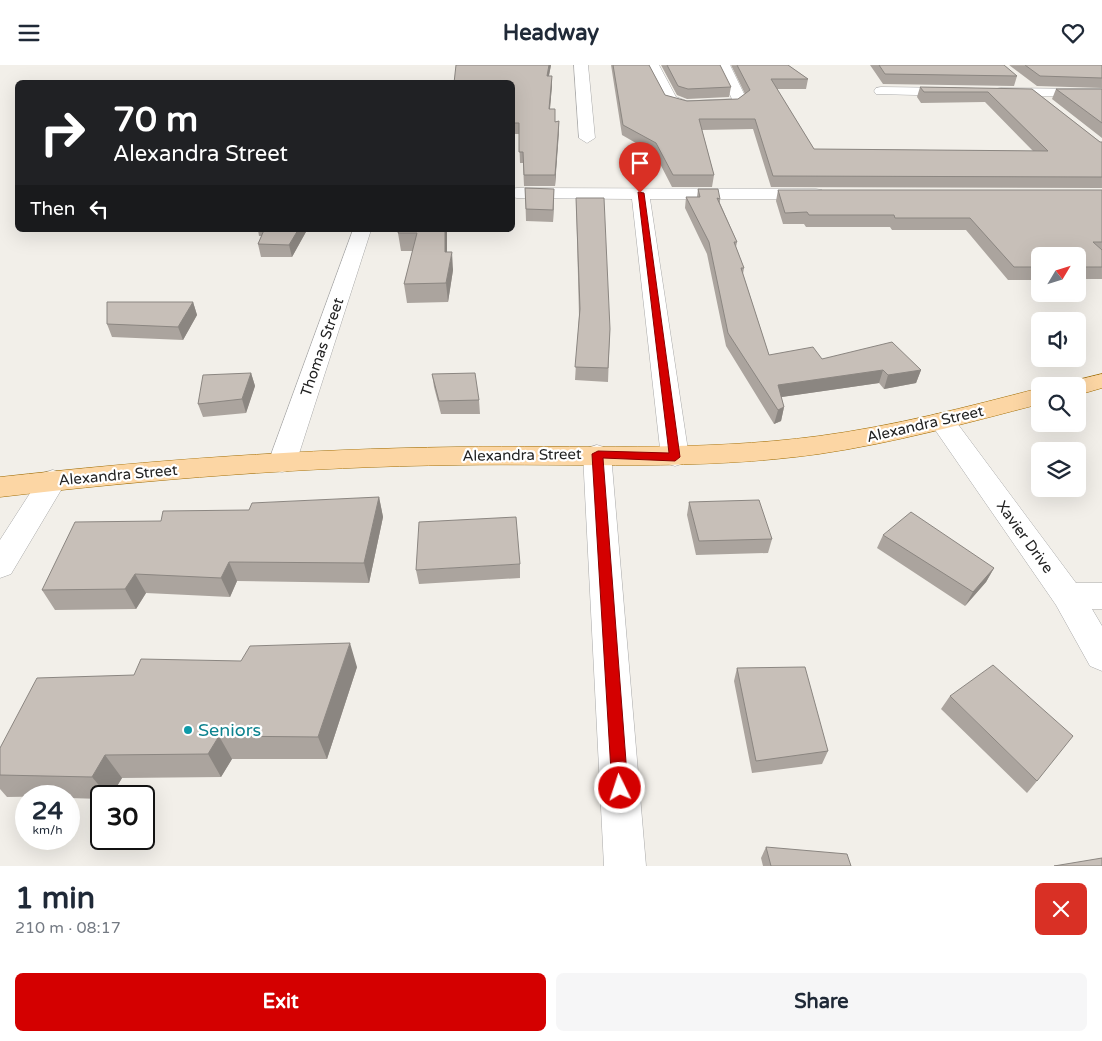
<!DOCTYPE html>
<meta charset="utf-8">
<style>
body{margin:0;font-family:"Varela Round",sans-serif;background:#f6f6f7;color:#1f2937;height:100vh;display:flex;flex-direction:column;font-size:19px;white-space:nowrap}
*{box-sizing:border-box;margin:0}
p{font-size:16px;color:#747a83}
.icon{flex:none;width:28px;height:28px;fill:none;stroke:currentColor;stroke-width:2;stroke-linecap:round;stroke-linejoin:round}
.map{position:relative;height:801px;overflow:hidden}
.details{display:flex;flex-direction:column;background:#fff;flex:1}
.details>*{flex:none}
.banner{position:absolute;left:15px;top:15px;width:500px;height:152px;border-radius:8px;box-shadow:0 5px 20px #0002;background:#202124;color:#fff;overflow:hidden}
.needle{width:32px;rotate:52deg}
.controls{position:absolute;left:1031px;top:182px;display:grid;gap:10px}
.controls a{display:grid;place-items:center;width:55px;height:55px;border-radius:8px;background:#fff;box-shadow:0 5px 20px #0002;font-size:25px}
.speed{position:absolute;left:15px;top:720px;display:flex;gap:10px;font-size:25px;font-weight:700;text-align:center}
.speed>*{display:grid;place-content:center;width:65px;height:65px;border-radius:50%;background:#fff;box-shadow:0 5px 20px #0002;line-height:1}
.speed small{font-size:12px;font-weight:400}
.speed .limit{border:2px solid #111;border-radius:8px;background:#fff;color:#111}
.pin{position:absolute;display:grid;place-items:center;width:42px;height:42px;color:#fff;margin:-51px -21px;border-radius:50% 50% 50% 0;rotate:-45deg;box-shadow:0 0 5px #0007}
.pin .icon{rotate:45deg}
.me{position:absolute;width:55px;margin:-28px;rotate:356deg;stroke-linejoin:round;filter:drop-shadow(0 0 4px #0008)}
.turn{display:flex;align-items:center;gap:18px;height:105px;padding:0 15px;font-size:22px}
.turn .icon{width:65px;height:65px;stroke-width:2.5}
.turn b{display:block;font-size:35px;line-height:42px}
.then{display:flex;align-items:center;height:48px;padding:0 15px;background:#0003;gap:10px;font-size:19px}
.round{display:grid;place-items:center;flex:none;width:52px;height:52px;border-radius:8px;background:#f6f6f7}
.overview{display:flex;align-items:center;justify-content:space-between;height:85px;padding:0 15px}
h1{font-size:30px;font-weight:700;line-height:38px}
.primary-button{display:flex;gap:10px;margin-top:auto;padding:10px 15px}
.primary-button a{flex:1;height:58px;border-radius:8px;background:#d40000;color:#fff;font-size:20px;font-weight:700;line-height:58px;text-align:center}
.primary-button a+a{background:#f6f6f7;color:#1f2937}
header{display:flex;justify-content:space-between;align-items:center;height:65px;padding:0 15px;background:#fff;font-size:22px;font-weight:700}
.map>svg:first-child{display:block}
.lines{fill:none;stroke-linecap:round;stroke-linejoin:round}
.minor-casing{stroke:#a9a9a9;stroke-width:1}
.major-casing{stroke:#a06b00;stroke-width:1}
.minor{fill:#fff;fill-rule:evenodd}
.major{fill:#fcd6a4;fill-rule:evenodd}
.wall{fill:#aba49e}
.shaded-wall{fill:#8b8681}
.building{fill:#c7bfb8;stroke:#8b8681}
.route{fill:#d40000;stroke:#8a0000}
.culture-dot{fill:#0f9aa8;stroke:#fff;stroke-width:2}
.labels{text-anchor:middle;stroke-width:4.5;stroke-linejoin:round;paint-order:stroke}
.street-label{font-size:15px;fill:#222;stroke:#fff}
.near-culture-label{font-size:18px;fill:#0d838f;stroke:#fff;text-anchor:start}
</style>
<header><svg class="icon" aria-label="menu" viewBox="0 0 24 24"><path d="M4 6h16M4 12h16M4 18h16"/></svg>Headway<svg class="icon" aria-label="heart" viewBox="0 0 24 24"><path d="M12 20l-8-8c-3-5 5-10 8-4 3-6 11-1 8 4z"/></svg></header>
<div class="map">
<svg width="1102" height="801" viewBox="0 0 1102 801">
<rect width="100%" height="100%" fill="#f2efe9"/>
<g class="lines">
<defs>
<path id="minor" d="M574 0H588L595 73 587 78 579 73Z
M645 0H659L676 32 687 36 732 34 716 0H730L747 35 736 42 686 44 665 38Z
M881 22 956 23 963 27 956 31 876 29 874 26 876 23Z
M1001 23 1102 24V32L996 30 994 27 996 24Z
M517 123 816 124 822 125 825 129 822 133 816 134H650L689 392 685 398 675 401 665 398 661 392 632 134 517 133 512 132V124Z
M353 165H371L296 398 292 405 282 407 272 405 268 398Z
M942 348 951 350 1076 518H1102V544H1092L1102 561V606L1090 601 1056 540 929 356 933 350Z
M597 380 607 383 611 389 646 801H604L583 389 587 383Z
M53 405 63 408 67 415 11 509 0 513V475L43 408Z"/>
<path id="major" d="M1102 309V323L1078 330V321H1066L1069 317Z
M1040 323V339C967 358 894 378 819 389 699 406 577 398 457 400 304 402 152 414 0 432V412C152 395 304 384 456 382 577 380 699 387 819 371 894 361 967 342 1040 323Z"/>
</defs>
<use href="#minor" class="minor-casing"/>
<use href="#major" class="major-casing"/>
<use href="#minor" class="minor"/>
<use href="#major" class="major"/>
</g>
<path class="wall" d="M456 0H551L549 11 552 20 550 44 555 57 559 56 555 121H524L523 98H520L519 69H512V18Z
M611 0H649L665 30 687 36 738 34 745 29 731 0H788L808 14 806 24H777L814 84 1033 86 985 37 921 38 917 32 920 22 1032 24 1100 77H1102V123L771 122 753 64 702 65 714 110 712 122H672L655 89 622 70Z
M661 0H720L731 22 729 32 687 34 677 30Z
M870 0H1004L1017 11 1014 21 883 19Z
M1009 0H1102V23L1037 21Z
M1056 24H1102V73L1052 34Z
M525 123 554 124 553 157 526 156Z
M698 124 720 134V138L737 177 736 182 744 203 743 209 769 290 822 294 921 305 916 318 884 324 879 318 781 332 784 342 781 356 774 359 726 281 707 189 685 143 686 132H697Z
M778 125H1102V214H1078V191H1040V215H1008L966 165H892L890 162H806L804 159H783L776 136Z
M576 133 610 264 608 317 575 315 579 251Z
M258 165H307L292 192H261L258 179 262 171H259Z
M399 165H447V187L453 205 448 237 407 238 404 219 413 186H401L398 168Z
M193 237 197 250 183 275 112 272 107 259Z
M251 308 255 321 246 348 203 352 198 339Z
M432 309 479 335 480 349H441L434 322Z
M379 432 383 452 369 518 237 516 230 532 146 528 136 544 55 545 42 525 161 456 249 445Z
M689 437 772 474 768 488 696 490 687 450Z
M883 470 994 503 986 517 965 541 877 483Z
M520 499V513L419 519 416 505Z
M357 602 327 694H232L221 712 122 713 111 731H101V734L69 733V731L7 732 0 724V683L134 610Z
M737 603 828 686 822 699 752 708 734 616Z
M950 631 1037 716 1027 728 941 644Z
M766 782 851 801H763L761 793Z"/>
<path class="shaded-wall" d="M549 0H551L547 20V11Z
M552 11V20L549 54V44Z
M559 56V67L555 121V110Z
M554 124V135L553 157V145Z
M298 165H307L292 192 289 180Z
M445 165H447V205L445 187Z
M452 187 453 205 448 237 446 218Z
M193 237 197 250 183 275 178 262Z
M883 305 879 318 775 333 778 320Z
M921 305 916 318 884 324 888 310Z
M251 308 255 321 246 348 242 334Z
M784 342 781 356 774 359 778 345Z
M379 432 383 452 369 518 364 498Z
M229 497 237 516 230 532 221 513Z
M994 503 986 517 965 541 973 527Z
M135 509 146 528 136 544 125 524Z
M350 578 357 602 327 694 318 672Z
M219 671 232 694 221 712 208 689Z
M105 690 122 713 111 731H108L92 712Z"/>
<path class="building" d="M456 0H549L547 11H552L549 44H555V57L559 56 555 110H524L523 87H519V58H512V18H454Z
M613 0H649L665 30 687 36 738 34 750 25 737 0H788L808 14H771L814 84 1048 86 988 27H924L920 22 1032 24 1100 77H1102V112L773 111 755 54H699L714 110H673L656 78 623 60Z
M667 0H720L731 22 688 24 678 21Z
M879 0H1004L1017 11 885 9Z
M1025 0H1102V13L1040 11Z
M1056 24H1102V58Z
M525 123 554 124 553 145 526 144Z
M698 124H718L720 134 717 133 737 177H734L744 203H741L769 290 813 282 822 294 892 277 921 305 888 310 883 305 778 320 784 342 778 345 728 268 709 177 686 132H700Z
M778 125H1102V177H1093L1102 185V202H1078V191H1040V202H1014L970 153H895L894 150H809L807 147 785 148Z
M576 133H604L610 264 608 303 575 302 580 244Z
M264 165H298L289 180 258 179Z
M399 165H445V187H452L446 218 404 219 417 168H398Z
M107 237H193L178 262 107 259Z
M251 308 242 334 198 339 203 310Z
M475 308 479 335 439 336 432 309Z
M379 432 364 498 229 497 221 513 135 509 125 524 42 525 75 457 161 456 163 446 249 445 252 438Z
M759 435 772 474 699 476 689 437Z
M911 447 994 503 973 527 883 470Z
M516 452 520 499 416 505 419 457Z
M350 578 318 672 219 671 208 689 105 690 92 712 0 710V683L37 613 134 610 141 594 241 596 250 581Z
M993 600 1073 671 1037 716 950 631Z
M805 602 828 686 756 696 737 603Z
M766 782 847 789 851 801H771Z
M1102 793V801H1054Z"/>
<path class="route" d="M638 127 644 128 680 392 675 396 603 393 628 723 625 728 620 730 614 728 612 723 592 389 598 386 669 388Z"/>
<circle class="culture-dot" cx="188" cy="665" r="5"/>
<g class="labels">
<g class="street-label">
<text transform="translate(322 282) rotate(-71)" y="5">Thomas Street</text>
<text transform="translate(925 359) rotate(-13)" y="5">Alexandra Street</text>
<text transform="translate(522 390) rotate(-1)" y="5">Alexandra Street</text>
<text transform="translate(118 410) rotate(-5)" y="5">Alexandra Street</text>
<text transform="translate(1025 472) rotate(54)" y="5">Xavier Drive</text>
</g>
<g class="near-culture-label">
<text x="198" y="671">Seniors</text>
</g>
</g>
</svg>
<div class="controls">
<a><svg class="needle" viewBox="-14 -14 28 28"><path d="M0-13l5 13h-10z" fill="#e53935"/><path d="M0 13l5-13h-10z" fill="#747a83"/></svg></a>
<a><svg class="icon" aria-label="sound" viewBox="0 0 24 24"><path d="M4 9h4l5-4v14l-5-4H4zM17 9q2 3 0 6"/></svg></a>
<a><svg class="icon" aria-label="search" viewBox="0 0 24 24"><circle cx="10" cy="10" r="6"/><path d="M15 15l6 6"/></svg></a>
<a><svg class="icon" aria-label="layers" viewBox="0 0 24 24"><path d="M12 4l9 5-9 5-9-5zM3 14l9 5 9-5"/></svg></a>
</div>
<div class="speed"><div>24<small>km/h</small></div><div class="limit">30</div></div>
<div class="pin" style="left:640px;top:128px;background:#d93025"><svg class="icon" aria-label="arrive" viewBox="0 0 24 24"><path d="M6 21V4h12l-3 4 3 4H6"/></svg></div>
<svg class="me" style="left:620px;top:723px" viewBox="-20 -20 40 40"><circle r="17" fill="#d40000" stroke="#fff" stroke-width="3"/><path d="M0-11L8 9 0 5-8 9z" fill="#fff"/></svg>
<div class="banner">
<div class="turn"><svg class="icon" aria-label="right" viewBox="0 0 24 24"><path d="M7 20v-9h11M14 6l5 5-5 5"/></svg><div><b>70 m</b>Alexandra Street</div></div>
<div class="then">Then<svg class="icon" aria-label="left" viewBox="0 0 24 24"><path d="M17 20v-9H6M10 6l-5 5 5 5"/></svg></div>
</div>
</div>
<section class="details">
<div class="overview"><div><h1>1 min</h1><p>210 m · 08:17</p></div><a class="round" style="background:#d93025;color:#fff"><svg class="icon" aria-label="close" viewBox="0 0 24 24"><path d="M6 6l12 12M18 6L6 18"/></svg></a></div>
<div class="primary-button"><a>Exit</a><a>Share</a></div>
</section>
